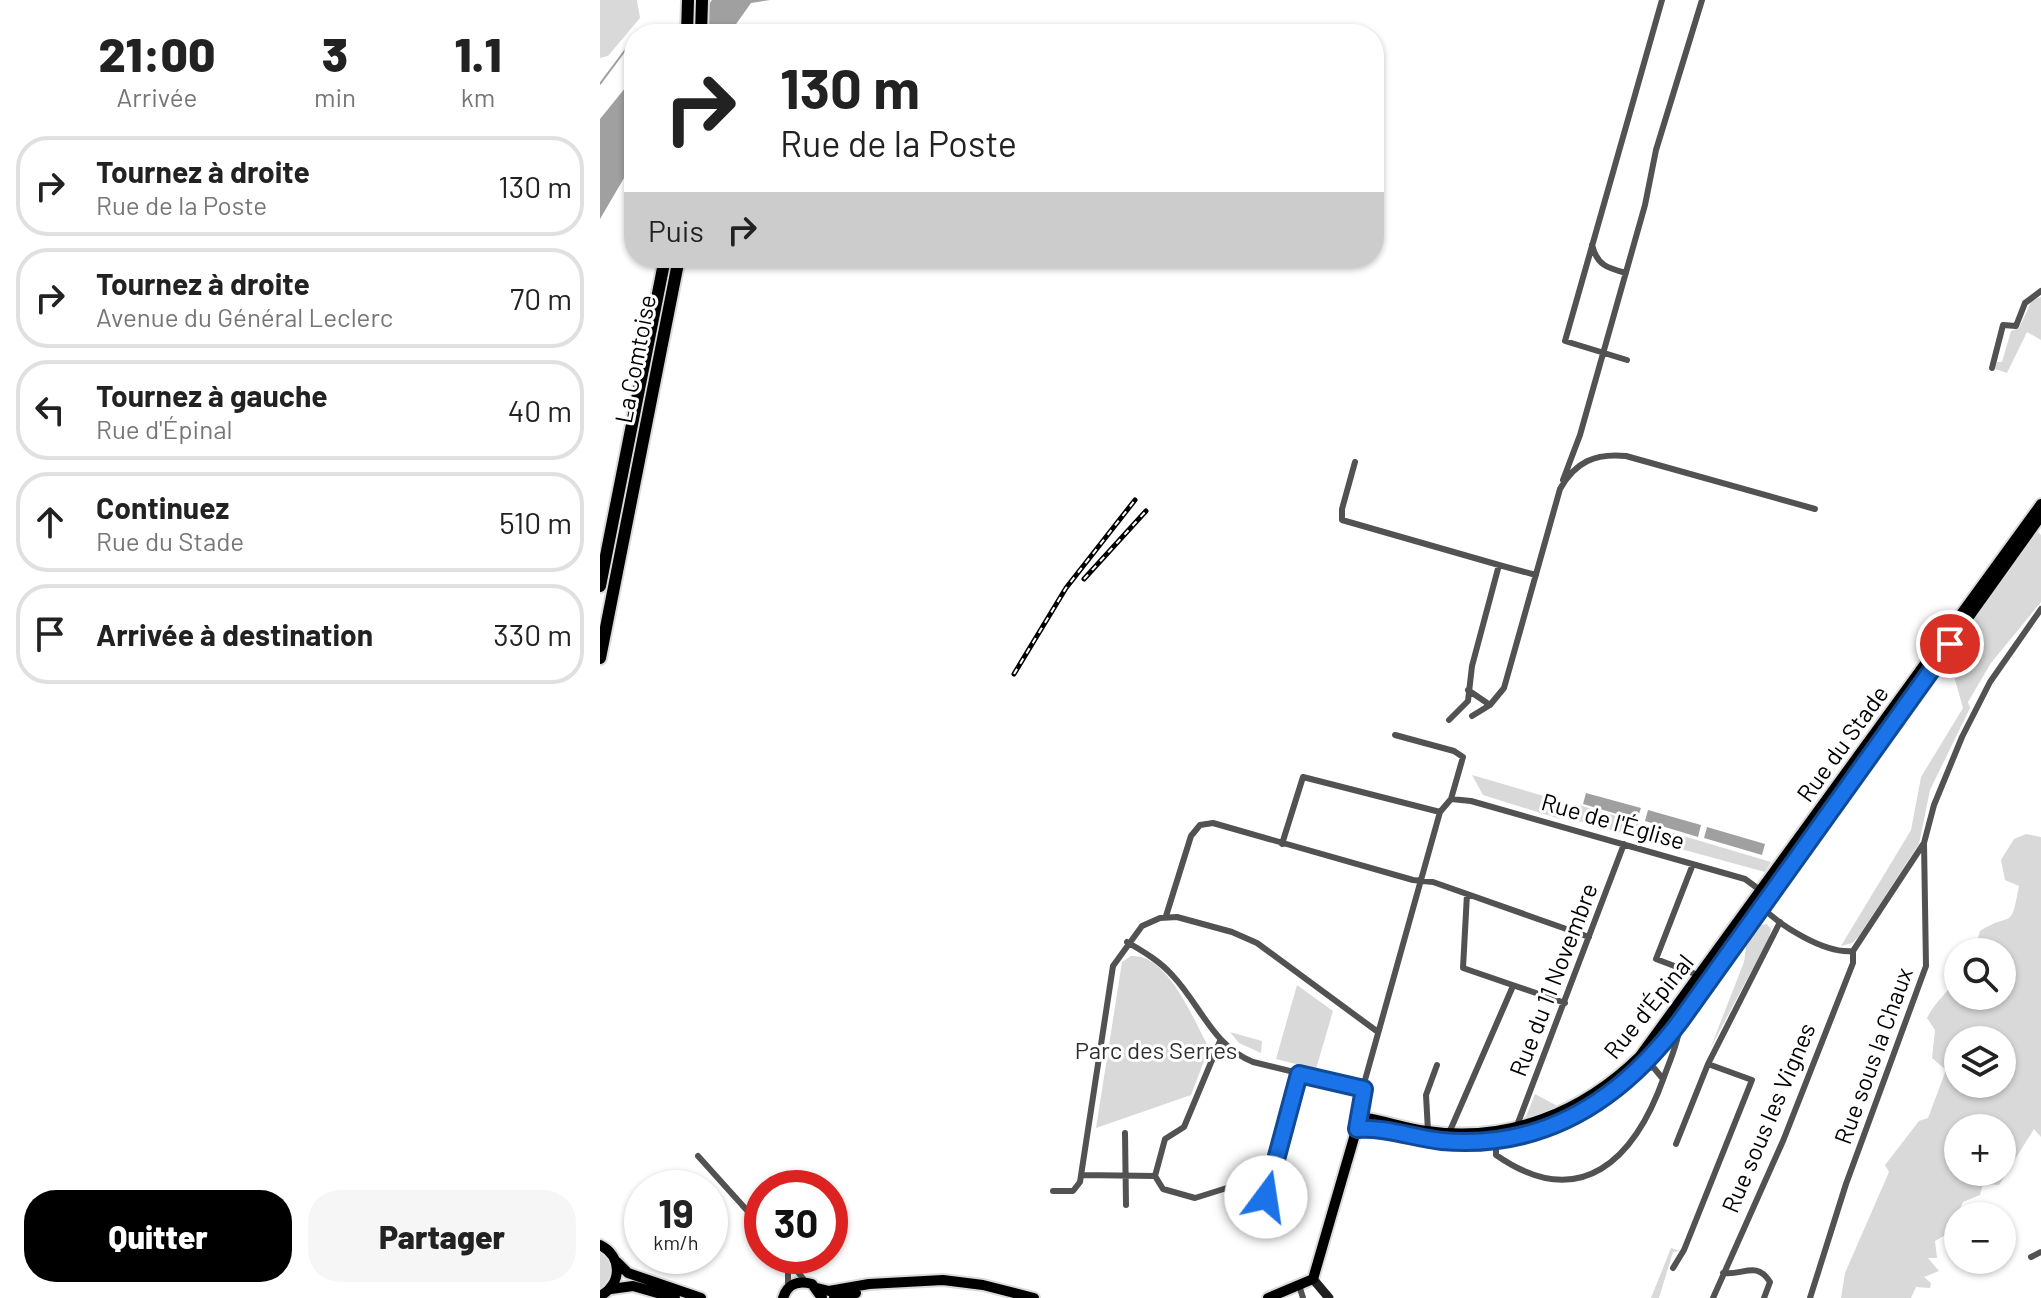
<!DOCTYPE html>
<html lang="fr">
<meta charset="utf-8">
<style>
body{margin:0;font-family:Barlow,sans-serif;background:#f6f6f6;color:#222;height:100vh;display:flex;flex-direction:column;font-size:30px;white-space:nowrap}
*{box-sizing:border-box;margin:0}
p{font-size:26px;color:#767676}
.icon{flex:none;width:44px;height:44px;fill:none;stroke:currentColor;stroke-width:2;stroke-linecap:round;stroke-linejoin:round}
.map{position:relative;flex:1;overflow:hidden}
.details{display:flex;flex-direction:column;background:#fff;width:600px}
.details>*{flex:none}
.hud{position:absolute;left:24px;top:24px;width:760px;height:244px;border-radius:32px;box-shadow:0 2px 6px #0004;background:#fff;color:#222;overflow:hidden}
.tools{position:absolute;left:1344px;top:938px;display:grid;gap:16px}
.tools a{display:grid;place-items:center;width:72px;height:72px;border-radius:50%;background:#fff;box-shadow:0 2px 6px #0004;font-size:40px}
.speed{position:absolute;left:24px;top:1170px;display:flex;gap:16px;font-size:40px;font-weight:700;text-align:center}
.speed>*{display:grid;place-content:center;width:104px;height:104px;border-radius:50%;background:#fff;box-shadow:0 2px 6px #0004;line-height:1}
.speed small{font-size:20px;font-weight:400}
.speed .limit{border:12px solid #d22;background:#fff;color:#111}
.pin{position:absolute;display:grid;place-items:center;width:68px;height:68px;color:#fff;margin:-34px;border:4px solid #fff;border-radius:50%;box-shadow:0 2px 8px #0007}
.me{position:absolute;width:88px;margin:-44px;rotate:14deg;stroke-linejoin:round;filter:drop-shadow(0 0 6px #0008)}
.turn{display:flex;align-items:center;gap:28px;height:168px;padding:0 24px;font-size:36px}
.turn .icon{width:104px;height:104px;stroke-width:2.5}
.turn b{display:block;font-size:56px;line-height:68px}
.then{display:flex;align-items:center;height:76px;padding:0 24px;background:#0003;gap:16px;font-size:30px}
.eta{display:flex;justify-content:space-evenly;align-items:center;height:136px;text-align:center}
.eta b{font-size:48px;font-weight:800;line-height:56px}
.button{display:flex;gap:16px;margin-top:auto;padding:16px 24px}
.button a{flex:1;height:92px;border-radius:32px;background:#000;color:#fff;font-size:32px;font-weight:800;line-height:92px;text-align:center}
.button a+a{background:#f6f6f6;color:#222}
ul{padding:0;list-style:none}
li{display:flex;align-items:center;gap:24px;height:100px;margin:0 16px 12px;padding:0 8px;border:4px solid #e0e0e0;border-radius:32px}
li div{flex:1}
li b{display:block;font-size:30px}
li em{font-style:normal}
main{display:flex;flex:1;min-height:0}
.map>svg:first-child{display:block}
.green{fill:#d9d9d9;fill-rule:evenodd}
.water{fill:#a0a0a0}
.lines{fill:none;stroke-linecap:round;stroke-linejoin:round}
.stream{stroke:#a0a0a0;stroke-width:2}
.primary-casing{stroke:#dbdbdb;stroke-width:14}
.highway-casing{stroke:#dbdbdb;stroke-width:16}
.street{stroke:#525252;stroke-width:6}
.secondary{stroke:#1f1f1f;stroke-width:9}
.primary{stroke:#000;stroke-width:10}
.highway{stroke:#000;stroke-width:12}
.rail-casing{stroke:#000;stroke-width:5}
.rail{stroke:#fff;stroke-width:2;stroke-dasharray:6;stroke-linecap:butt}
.route-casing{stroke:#114b97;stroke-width:20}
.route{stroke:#1a73e8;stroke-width:14}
.labels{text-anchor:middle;stroke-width:6;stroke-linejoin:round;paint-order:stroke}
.street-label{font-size:24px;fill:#000;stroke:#fff}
.park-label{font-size:24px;fill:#303030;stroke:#fff}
</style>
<main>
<section class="details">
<div class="eta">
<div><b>21:00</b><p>Arrivée</p></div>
<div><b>3</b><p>min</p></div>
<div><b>1.1</b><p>km</p></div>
</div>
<ul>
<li><svg class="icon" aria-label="right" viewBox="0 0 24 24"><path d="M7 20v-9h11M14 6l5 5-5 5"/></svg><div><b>Tournez à droite</b><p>Rue de la Poste</p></div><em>130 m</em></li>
<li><svg class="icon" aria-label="right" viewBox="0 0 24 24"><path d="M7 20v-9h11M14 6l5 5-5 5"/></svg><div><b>Tournez à droite</b><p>Avenue du Général Leclerc</p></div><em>70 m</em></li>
<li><svg class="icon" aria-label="left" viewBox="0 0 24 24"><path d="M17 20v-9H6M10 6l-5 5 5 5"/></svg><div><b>Tournez à gauche</b><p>Rue d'Épinal</p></div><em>40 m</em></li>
<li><svg class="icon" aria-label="ahead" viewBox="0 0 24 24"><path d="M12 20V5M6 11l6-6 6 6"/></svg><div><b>Continuez</b><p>Rue du Stade</p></div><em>510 m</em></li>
<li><svg class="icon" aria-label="arrive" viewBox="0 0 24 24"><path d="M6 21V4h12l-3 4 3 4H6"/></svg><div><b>Arrivée à destination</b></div><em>330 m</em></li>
</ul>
<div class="button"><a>Quitter</a><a>Partager</a></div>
</section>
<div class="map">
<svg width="1441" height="1298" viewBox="0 0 1441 1298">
<rect width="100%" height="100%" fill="#fff"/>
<path class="green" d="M0 0H37L40 18 8 56 0 58Z
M1441 297V340L1427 332 1407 373 1395 369 1397 362H1402L1411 331 1419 328 1432 300Z
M1437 531 1441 535V602L1391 663 1368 702 1370 708 1330 790 1319 844 1259 936 1252 943 1241 946 1311 830 1321 777 1363 708 1350 662 1340 673 1338 671Z
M872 775 964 802 960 819 883 795Z
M979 805 1171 862 1165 872 975 820Z
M1426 834 1441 837V1137L1434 1129 1399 1185 1383 1184 1380 1195 1363 1202 1349 1233 1335 1241 1337 1258H1328L1339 1271 1324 1277 1331 1283 1330 1288 1316 1287 1311 1298H1241L1245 1273 1289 1172 1285 1165 1319 1121 1328 1118 1346 1070 1332 1058 1335 1030 1327 1018C1336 1000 1348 993 1358 976V996H1402V952H1374L1380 931C1413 910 1410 933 1419 886L1405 880 1401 860 1414 839ZM1358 1040H1402V1084H1358ZM1358 1128H1402V1172H1358Z
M1167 924 1171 929 1169 938 1110 1049 1144 962 1146 947H1139L1156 926Z
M531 956C568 953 594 1021 609 1048L591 1095 496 1128 522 962Z
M697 985 733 1011 716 1069 676 1059Z
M630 1032 662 1041 661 1053 639 1043Z
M935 1094 961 1108 925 1119Z
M1071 1248 1080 1251 1073 1252 1059 1298H1051Z
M0 1250 10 1260 13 1273 0 1290Z"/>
<path class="water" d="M112 0H170L151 3 129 34H87Z
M34 77V161L0 219V119Z
M986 793 1041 808 1037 820 983 804Z
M1048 810 1101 825 1098 837 1045 821Z
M1107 827 1165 844 1162 855 1104 838Z"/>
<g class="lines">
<path class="stream" d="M0 84 29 45"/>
<defs>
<path id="primary" d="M757 1129C786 1127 814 1138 842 1141 944 1151 1022 1098 1081 1020L1441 516
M0 1245C23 1256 22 1285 0 1296
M17 1262 28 1273 101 1298
M713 1279 760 1117C783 1120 804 1128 827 1131 908 1143 983 1112 1040 1056L1441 504
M217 1288 229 1291 269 1284 343 1280 383 1285 434 1298
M11 1289 33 1286 75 1298
M183 1298C187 1284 198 1280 212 1284L222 1298
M234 1298 256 1293
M668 1298 713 1279"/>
<path id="highway" d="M87 34 88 0
M101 34 102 0
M0 586 65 258
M0 658 79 258"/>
</defs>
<use href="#primary" class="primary-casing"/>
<use href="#highway" class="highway-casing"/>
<path class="street" d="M992 245C997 265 1007 268 1026 273
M1027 360 965 341 1062 0
M1392 368 1403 325 1416 326 1425 303 1441 291
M755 462 742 509V520L899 565 872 666 868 701 849 720
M963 480 980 435 1045 205 1056 150 1102 0
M899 565 936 575
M868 690 890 705
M872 716 890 705 904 688 960 489C975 462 995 453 1026 456L1215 509
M851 799 871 801 1145 879 1160 890
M682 844 703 777 840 812
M1093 864 1056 959 1098 975
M1161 891V906C1180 926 1225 954 1253 951
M867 894 863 968 965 1003
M566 916 591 836 600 825 613 823 813 880 833 882 989 937
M527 942C544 952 560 961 573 976 601 1006 613 1046 653 1062L764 1089
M1253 951 1324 843
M620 1041 584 1127 565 1139 555 1176 563 1189 595 1198 630 1187
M1044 1066 1054 1068 1063 1079
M760 1117 765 1080 840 812 851 799 863 757 854 751 795 735
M916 1128 1024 844
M828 1131 826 1095 837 1065
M525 1133 526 1205
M849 1133 913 986
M896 1138V1155C981 1214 1035 1159 1064 1077 1070 1060 1079 1041 1080 1024
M1076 1144 1108 1064
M98 1156 162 1227
M482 1175 555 1176
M453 1191H473L480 1182 513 966 542 926 560 918 577 917 632 932 657 943 778 1032
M668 1203 666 1197 699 1074
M185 1256 205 1281
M1431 1257 1441 1252
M188 1263V1287
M1073 1268 1084 1250 1152 1080 1108 1064 1180 922
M1123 1273C1143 1276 1156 1260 1170 1282L1164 1298
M699 1285 703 1298
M1113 1298 1183 1141 1253 963V951
M1210 1298 1246 1184 1326 966 1324 843 1334 805 1362 737 1390 682 1441 609"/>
<path class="secondary" d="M713 1279 729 1298"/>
<use href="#primary" class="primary"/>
<use href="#highway" class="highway"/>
<defs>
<path id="rail" d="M484 579 546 511
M414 674 466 588 535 500"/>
</defs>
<use href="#rail" class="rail-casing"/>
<use href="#rail" class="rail"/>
</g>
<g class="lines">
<defs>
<path id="route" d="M666 1197 699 1074 764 1089 757 1129C786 1127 814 1138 842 1141 944 1150 1022 1099 1081 1020L1350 644"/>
</defs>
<use href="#route" class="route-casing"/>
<use href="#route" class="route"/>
</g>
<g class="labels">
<g class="street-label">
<text transform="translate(36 359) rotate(-79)" y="8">La Comtoise</text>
<text transform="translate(1243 744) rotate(-54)" y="8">Rue du Stade</text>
<text transform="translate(1013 822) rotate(16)" y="8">Rue de l'Église</text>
<text transform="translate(954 980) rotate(-69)" y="8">Rue du 11 Novembre</text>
<text transform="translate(1049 1007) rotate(-51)" y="8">Rue d'Épinal</text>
<text transform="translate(1274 1056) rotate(-70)" y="8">Rue sous la Chaux</text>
<text transform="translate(1169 1118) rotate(-67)" y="8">Rue sous les Vignes</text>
</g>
<g class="park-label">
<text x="556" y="1059">Parc des Serres</text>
</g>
</g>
</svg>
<div class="tools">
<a><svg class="icon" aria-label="search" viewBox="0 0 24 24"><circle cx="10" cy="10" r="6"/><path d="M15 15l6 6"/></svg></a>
<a><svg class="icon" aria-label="layers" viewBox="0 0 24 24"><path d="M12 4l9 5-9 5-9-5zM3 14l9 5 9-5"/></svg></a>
<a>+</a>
<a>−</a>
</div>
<div class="speed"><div>19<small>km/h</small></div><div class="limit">30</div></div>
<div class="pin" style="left:1350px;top:644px;background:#d93025"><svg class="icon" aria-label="arrive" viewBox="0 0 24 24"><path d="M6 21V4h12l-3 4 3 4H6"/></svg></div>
<svg class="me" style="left:666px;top:1197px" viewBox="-20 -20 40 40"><circle r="19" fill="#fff"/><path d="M0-13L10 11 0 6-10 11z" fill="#1a73e8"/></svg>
<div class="hud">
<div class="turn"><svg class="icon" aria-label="right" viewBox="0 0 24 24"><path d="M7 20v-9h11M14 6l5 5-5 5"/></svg><div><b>130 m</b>Rue de la Poste</div></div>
<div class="then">Puis<svg class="icon" aria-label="right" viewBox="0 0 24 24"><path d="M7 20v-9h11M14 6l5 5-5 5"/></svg></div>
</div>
</div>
</main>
